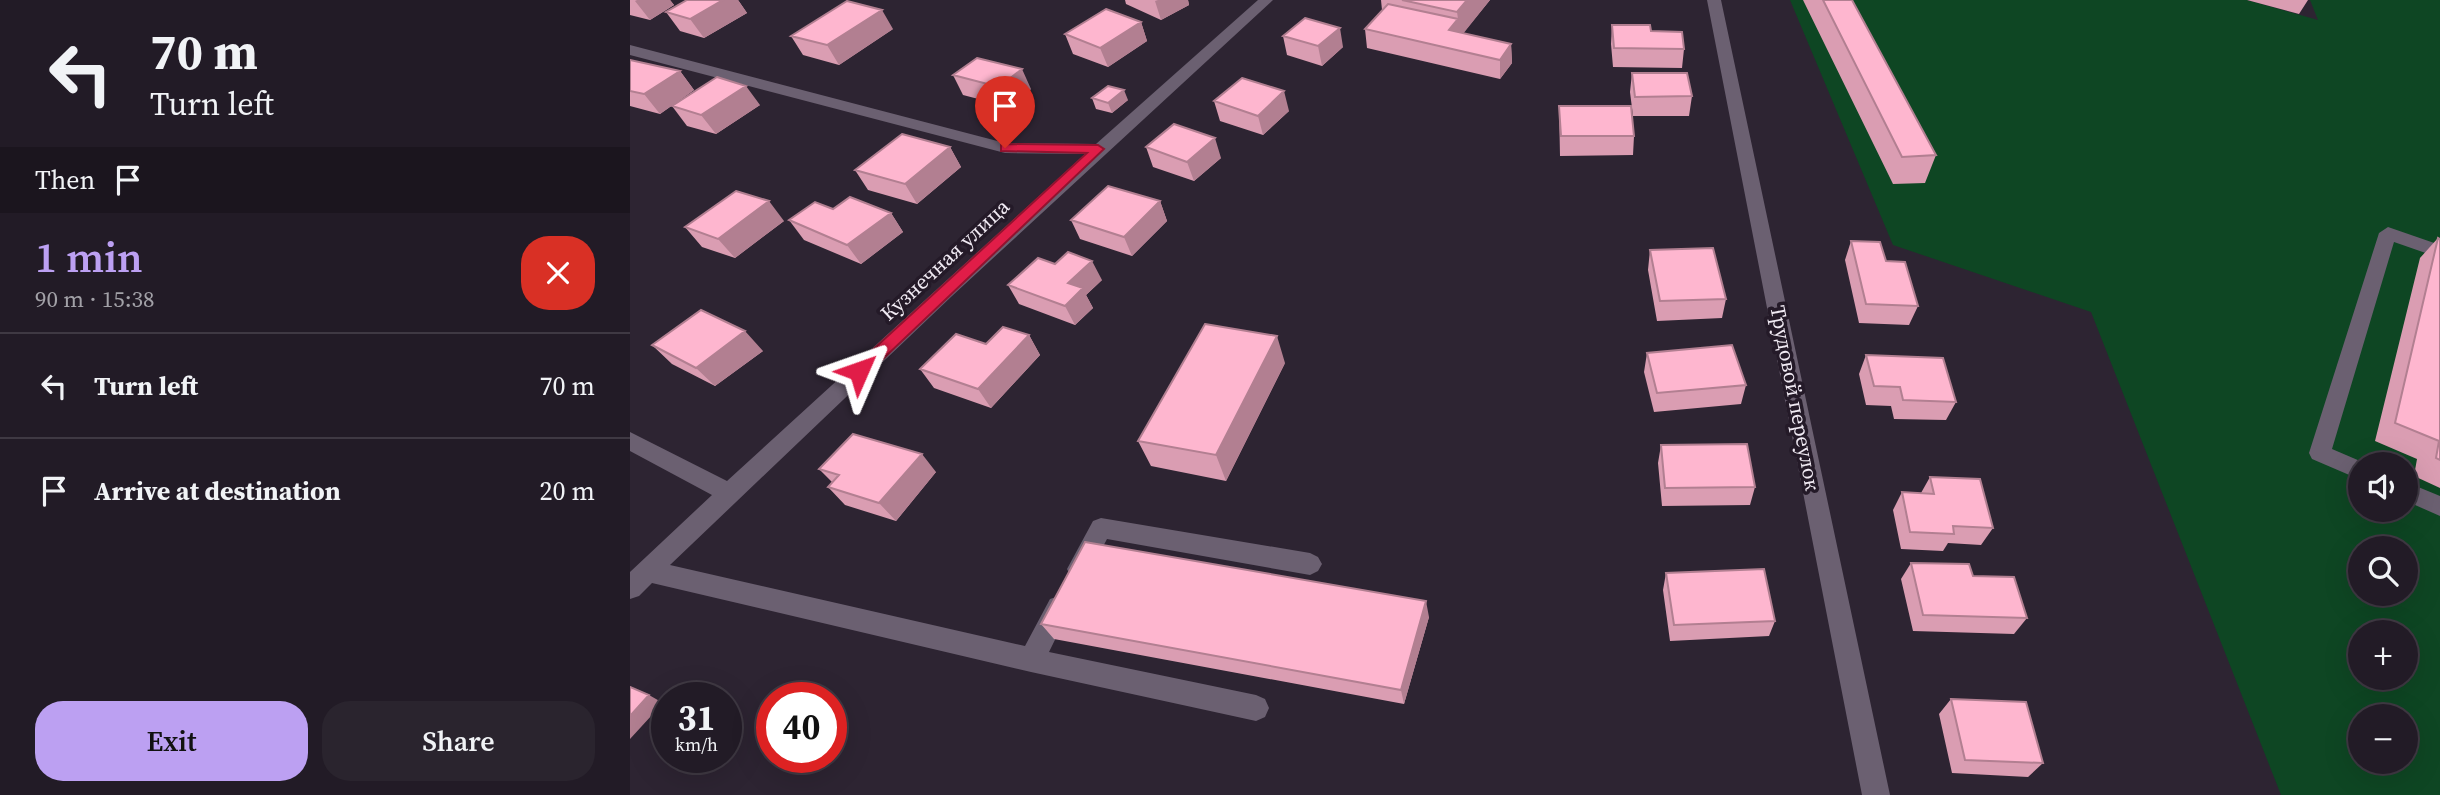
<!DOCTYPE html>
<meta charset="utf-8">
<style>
body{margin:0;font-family:"Source Serif 4",serif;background:#2a242e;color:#f1f3f6;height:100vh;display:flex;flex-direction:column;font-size:26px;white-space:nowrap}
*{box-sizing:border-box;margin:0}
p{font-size:23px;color:#a2a1a7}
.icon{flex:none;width:38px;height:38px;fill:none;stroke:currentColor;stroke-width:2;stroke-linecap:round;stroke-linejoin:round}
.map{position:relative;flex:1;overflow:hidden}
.sheet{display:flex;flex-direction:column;background:#221b26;width:630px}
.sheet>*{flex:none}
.hud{background:#221b26;color:#f1f3f6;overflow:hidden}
.tools{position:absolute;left:1718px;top:452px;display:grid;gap:14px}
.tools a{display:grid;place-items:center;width:70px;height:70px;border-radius:50%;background:#221b26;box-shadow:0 7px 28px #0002,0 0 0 2px #3f3943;font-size:35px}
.speed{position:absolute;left:21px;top:682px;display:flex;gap:14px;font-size:35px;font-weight:700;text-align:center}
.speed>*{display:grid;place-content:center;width:91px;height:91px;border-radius:50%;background:#221b26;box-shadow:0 7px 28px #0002,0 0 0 2px #3f3943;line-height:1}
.speed small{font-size:18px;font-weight:400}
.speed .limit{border:10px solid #d22;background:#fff;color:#111}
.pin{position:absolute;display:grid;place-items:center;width:60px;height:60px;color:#fff;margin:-72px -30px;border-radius:50% 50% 50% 0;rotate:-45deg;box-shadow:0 0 7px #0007}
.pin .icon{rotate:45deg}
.me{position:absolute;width:77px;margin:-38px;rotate:47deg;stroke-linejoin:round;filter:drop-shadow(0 0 5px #0008)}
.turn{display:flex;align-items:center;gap:24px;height:147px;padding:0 35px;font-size:32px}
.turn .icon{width:91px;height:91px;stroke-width:2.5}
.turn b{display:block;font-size:49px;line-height:60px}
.then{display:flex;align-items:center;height:66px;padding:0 35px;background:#0003;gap:14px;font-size:26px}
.round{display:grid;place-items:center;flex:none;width:74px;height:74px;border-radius:28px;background:#2a242e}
.overview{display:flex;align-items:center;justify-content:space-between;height:119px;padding:0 35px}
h1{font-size:42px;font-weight:600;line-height:52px;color:#bca0f2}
.primary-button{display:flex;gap:14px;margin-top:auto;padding:14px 35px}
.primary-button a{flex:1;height:80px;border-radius:28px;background:#bca0f2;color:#111;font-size:28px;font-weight:600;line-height:80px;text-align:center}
.primary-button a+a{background:#2a242e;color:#f1f3f6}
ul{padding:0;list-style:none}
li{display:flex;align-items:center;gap:21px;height:105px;padding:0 35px;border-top:2px solid #3f3943}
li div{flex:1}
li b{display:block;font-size:26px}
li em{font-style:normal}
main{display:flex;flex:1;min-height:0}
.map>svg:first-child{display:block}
.green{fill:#0e4623;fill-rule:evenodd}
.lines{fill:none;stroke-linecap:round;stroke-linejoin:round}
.minor{fill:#6b6071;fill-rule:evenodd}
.wall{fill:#da9db2}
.shaded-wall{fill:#b27f91}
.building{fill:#feb6cf;stroke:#b27f91;stroke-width:2}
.route{fill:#e11d48;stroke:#92132f;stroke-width:2}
.labels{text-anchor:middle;stroke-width:7;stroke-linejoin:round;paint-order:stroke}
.street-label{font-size:21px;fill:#f0eaf3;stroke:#241a28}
</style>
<main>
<section class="sheet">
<div class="hud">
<div class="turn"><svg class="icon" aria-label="left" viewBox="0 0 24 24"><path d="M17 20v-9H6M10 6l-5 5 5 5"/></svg><div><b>70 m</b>Turn left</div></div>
<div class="then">Then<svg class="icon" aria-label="arrive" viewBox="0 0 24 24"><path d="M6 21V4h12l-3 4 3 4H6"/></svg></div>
</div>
<div class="overview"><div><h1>1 min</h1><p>90 m · 15:38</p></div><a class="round" style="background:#d93025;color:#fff"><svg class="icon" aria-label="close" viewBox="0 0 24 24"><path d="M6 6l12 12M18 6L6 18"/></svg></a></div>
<ul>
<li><svg class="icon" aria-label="left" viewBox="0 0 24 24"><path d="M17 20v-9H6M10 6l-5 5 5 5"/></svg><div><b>Turn left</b></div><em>70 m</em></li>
<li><svg class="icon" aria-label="arrive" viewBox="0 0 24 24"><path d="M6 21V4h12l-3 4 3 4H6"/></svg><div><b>Arrive at destination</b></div><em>20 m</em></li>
</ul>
<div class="primary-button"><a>Exit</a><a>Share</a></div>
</section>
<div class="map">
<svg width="1810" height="795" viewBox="0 0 1810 795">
<rect width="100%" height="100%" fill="#2d2432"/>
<path class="green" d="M1160 0H1617L1688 20 1680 0H1810V795H1651L1461 312 1263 245ZM1731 464H1776V509H1731ZM1731 548H1776V593H1731ZM1731 632H1776V677H1731ZM1731 716H1776V761H1731Z"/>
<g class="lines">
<path class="minor" d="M628 0H643L322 296 40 565 395 646 420 599 429 596 438 599 441 607 419 652 626 695 635 699 639 708 635 717 626 721 401 672 22 583 9 596 0 599V572L82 495 0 451V432L97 481 455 154 375 153 0 55V45L375 143 466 144Z
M1077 0H1091L1260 795H1232Z
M1758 227 1810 245V258L1764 242 1702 449 1737 464H1731V480L1682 459 1679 453 1749 233Z
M1776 482 1810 496V516L1776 501Z
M471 518 680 553 688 557 692 564 688 571 680 575 477 539 457 577 449 580 441 577 437 569 463 521Z"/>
</g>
<path class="wall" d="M0 0H40L44 5 20 20 0 15Z
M57 0H108L117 13 74 38 50 31 36 12Z
M495 0H558L559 5 531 20 496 4Z
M751 0H860L833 33 881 44 882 63 870 79 737 48 735 29 752 10Z
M1173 0H1222L1306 155 1295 183 1263 184Z
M1617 0H1678L1669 14Z
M511 22 517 41 478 67 443 54 435 34Z
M982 25 1021 31 1054 49 1052 68 983 67 981 44Z
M263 29 209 65 173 55 161 36Z
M653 36 713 47 692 66 657 55Z
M0 60 50 71 64 90 30 114 0 106Z
M1002 73 1062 96 1059 116H1003L1000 92Z
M323 75 401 89 379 107 333 95Z
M462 98 498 100 482 113 466 109Z
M584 101 659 111 633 135 590 121Z
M130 105 86 134 57 126 42 106Z
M929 106 1004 136 1003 155 930 156Z
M320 147 331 167 287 204 238 190 225 170Z
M516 147 591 158 564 181 523 167Z
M530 201 537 221 502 256 450 239 441 220Z
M203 209 261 213 273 232 231 264 174 240 159 220Z
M154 221 105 258 72 247 55 227Z
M1808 238 1810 239V488L1784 476 1787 459 1745 441 1790 258Z
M1221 241 1256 261 1288 306 1279 325 1229 323 1215 260Z
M1020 250 1096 299 1092 318 1027 321 1018 270Z
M472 280 456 295 463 308 445 325 389 304 378 285Z
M399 335 410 355 361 408 304 388 290 369 356 344Z
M22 345 133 351 85 386 42 364Z
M1017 353 1116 385 1111 404 1024 412 1014 372Z
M1236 355 1326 402 1316 420 1264 419 1261 406 1236 405 1229 374Z
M655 363 596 481 521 466 508 441Z
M1031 445 1125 487 1120 505 1032 506 1028 463Z
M189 469 306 472 266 521 215 505 198 487 202 482Z
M1300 477 1363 528 1351 545 1318 543 1313 551 1271 549 1263 510 1272 492 1291 493Z
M1281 563 1343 576 1397 618 1384 634 1283 631 1271 579Z
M1036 573 1145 621 1139 636 1040 641 1033 590Z
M799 617 774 704 424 639 411 624Z
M1321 699 1413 763 1398 777 1322 773 1309 714Z"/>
<path class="shaded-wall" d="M7 0H40L44 5 20 20 5 1Z
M93 0H108L117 13 74 38 60 19Z
M528 0H558L559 5 531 20 525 1Z
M837 0H860L821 49 819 30 828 19 827 12Z
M252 10 263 29 209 65 197 45Z
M511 22 517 41 478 67 470 48Z
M710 28 713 47 692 66 688 46Z
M881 44 882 63 870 79V60Z
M392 69 401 89 379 107 369 87Z
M50 71 64 90 30 114 14 94Z
M116 86 130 105 86 134 71 115Z
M494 90 498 100 482 113 478 103Z
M654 91 659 111 633 135 628 116Z
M585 138 591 158 564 181 557 162Z
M320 147 331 167 287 204 275 184Z
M139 201 154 221 105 258 88 239Z
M530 201 537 221 502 256 494 237Z
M261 213 273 232 231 264 217 245Z
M462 261 472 280 456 295 463 308 445 325 435 306 438 283Z
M115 331 133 351 85 386 66 368Z
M399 335 410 355 361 408 348 389Z
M647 336 655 363 596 481 586 455Z
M292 454 306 472 266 521 249 503Z
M796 601 799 617 774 704 771 690Z
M19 695 33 703 0 739V716Z"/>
<path class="building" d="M57 0H93L60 19 36 12Z
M772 0H837L827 12Z
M1193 0H1222L1306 155 1272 157Z
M217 1 252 10 197 45 161 36Z
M758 4 828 19 819 30 881 44 870 60 735 29Z
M476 9 511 22 470 48 435 34Z
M675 18 710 28 688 46 653 36Z
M982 25H1020L1021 31 1052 32 1054 49 984 48Z
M347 58 392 69 369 87 323 75Z
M0 60 50 71 14 94 0 91Z
M1002 73H1057L1062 96 1005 97Z
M87 77 116 86 71 115 42 106Z
M612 78 654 91 628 116 584 101Z
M478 86 494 90 478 103 462 98Z
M929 106H1001L1004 136H931Z
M544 124 585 138 557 162 516 147Z
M272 134 320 147 275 184 225 170Z
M478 186 530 201 494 237 441 220Z
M106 191 139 201 88 239 55 227Z
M220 197 261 213 217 245 159 220 185 202 203 209Z
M1808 238 1810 239V460L1806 458 1809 441 1765 423Z
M1221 241 1250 242 1256 261 1275 262 1288 306 1236 304Z
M1083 248 1096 299 1030 301 1020 250Z
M438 252 462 261 438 283 453 288 435 306 378 285 408 258 425 264Z
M71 310 115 331 66 368 22 345Z
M575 324 647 336 586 455 508 441Z
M373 327 399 335 348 389 290 369 326 334 356 344Z
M1102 345 1116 385 1027 393 1017 353Z
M1236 355 1313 358 1326 402 1273 400 1270 387 1244 386Z
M223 434 292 454 249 503 198 487 209 475 189 469Z
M1117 444 1125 487 1035 488 1031 445Z
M1300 477 1350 479 1363 528 1323 526 1324 534 1280 532 1272 492 1304 494Z
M455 542 796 601 771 690 411 624Z
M1281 563 1339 564 1343 576 1384 577 1397 618 1293 615Z
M1134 569 1145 621 1044 625 1036 573Z
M0 687 19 695 0 716Z
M1321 699 1396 702 1413 763 1335 760Z"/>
<path class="route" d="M375 144 468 145 474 149 235 376H224L221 371 224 367 457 153 371 151V145Z"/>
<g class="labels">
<g class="street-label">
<text transform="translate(315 260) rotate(-43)" y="7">Кузнечная улица</text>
<text transform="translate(1165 398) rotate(79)" y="7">Трудовой переулок</text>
</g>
</g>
</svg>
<div class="tools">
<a><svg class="icon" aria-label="sound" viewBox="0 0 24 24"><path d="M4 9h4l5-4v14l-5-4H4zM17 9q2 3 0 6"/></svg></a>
<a><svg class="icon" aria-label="search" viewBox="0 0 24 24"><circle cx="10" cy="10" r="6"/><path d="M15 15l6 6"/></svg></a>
<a>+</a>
<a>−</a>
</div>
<div class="speed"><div>31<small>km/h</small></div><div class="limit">40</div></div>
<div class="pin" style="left:375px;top:148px;background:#d93025"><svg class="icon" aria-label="arrive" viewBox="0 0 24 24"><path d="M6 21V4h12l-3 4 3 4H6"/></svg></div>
<svg class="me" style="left:229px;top:371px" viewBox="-20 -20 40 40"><path d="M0-17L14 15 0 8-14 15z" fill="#e11d48" stroke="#fff" stroke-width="4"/></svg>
</div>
</main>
